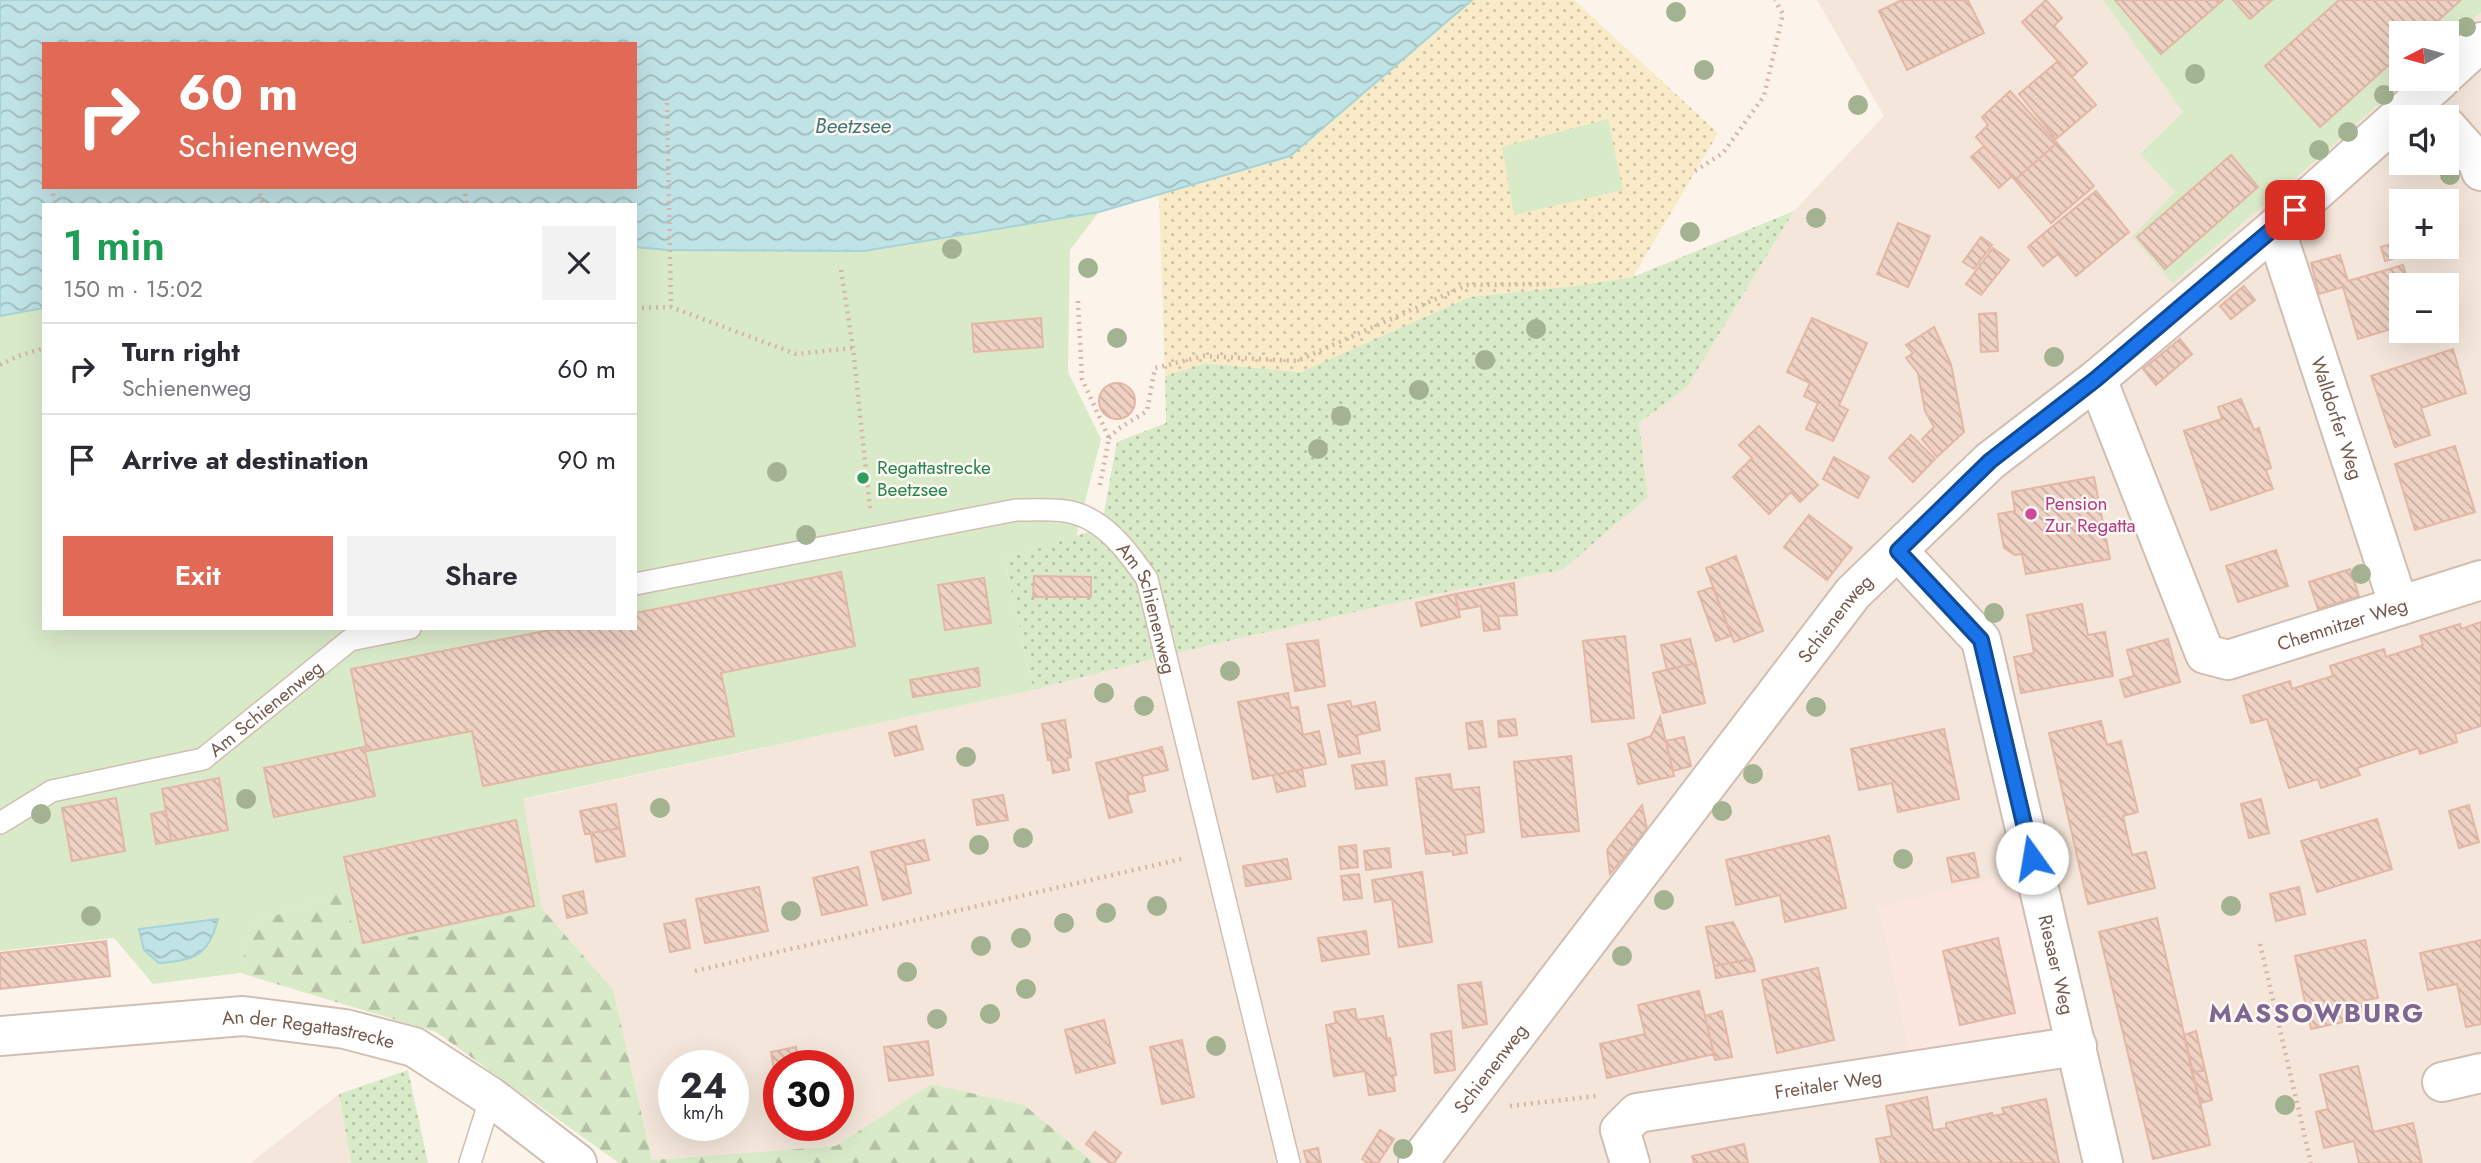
<!DOCTYPE html>
<meta charset="utf-8">
<style>
body{margin:0;font-family:Jost,sans-serif;background:#f2f2f3;color:#2b2b33;height:100vh;display:flex;flex-direction:column;font-size:26px;white-space:nowrap}
*{box-sizing:border-box;margin:0}
p{font-size:23px;color:#7c7c81}
.icon{flex:none;width:38px;height:38px;fill:none;stroke:currentColor;stroke-width:2;stroke-linecap:round;stroke-linejoin:round}
.map{position:relative;flex:1;overflow:hidden}
.side{position:absolute;left:42px;top:203px;width:595px;height:427px;display:flex;flex-direction:column;background:#fff;border-radius:0px;box-shadow:0 7px 28px #0002}
.side>*{flex:none}
.banner{position:absolute;left:42px;top:42px;width:595px;height:147px;border-radius:0px;box-shadow:0 7px 28px #0002;background:#e06a56;color:#fff;overflow:hidden}
.needle{width:46px;rotate:264deg}
.controls{position:absolute;left:2389px;top:21px;display:grid;gap:14px}
.controls a{display:grid;place-items:center;width:70px;height:70px;border-radius:0px;background:#fff;box-shadow:0 7px 28px #0002;font-size:35px}
.speed{position:absolute;left:658px;top:1050px;display:flex;gap:14px;font-size:35px;font-weight:700;text-align:center}
.speed>*{display:grid;place-content:center;width:91px;height:91px;border-radius:50%;background:#fff;box-shadow:0 7px 28px #0002;line-height:1}
.speed small{font-size:18px;font-weight:400}
.speed .limit{border:10px solid #d22;background:#fff;color:#111}
.pin{position:absolute;display:grid;place-items:center;width:60px;height:60px;color:#fff;margin:-30px;border-radius:14px;box-shadow:0 4px 10px #0006}
.me{position:absolute;width:77px;margin:-38px;rotate:347deg;stroke-linejoin:round;filter:drop-shadow(0 0 5px #0008)}
.turn{display:flex;align-items:center;gap:24px;height:147px;padding:0 21px;font-size:32px}
.turn .icon{width:91px;height:91px;stroke-width:2.5}
.turn b{display:block;font-size:49px;line-height:60px}
.round{display:grid;place-items:center;flex:none;width:74px;height:74px;border-radius:0px;background:#f2f2f3}
.headline{display:flex;align-items:center;justify-content:space-between;height:119px;padding:0 21px}
h1{font-size:42px;font-weight:600;line-height:52px;color:#1e9e55}
.button{display:flex;gap:14px;margin-top:auto;padding:14px 21px}
.button a{flex:1;height:80px;border-radius:0px;background:#e06a56;color:#fff;font-size:28px;font-weight:600;line-height:80px;text-align:center}
.button a+a{background:#f2f2f3;color:#2b2b33}
ul{padding:0;list-style:none}
li{display:flex;align-items:center;gap:21px;height:91px;padding:0 21px;border-top:2px solid #e1e1e2}
li div{flex:1}
li b{display:block;font-size:26px}
li em{font-style:normal}
.map>svg:first-child{display:block}
.residential{fill:#f4e6da;fill-rule:evenodd}
.commercial{fill:#fce6e0}
.grass{fill:url(#grass-dots)}
.forest{fill:url(#forest-firs)}
.sand{fill:url(#sand-dots)}
.green{fill:#d9eac9;fill-rule:evenodd}
.water{fill:url(#water-waves);stroke:#a6d3d7;stroke-width:2;fill-rule:evenodd}
.building{fill:url(#building-back-hatch);stroke:#e3b7a5;stroke-width:2}
.lines{fill:none;stroke-linecap:round;stroke-linejoin:round}
.service-casing{stroke:#d1beb3;stroke-width:24}
.minor-casing{stroke:#d1beb3;stroke-width:42}
.path{stroke:#d6b5a6;stroke-width:4.5;stroke-dasharray:2 5;stroke-linecap:butt}
.service{stroke:#fff;stroke-width:21}
.minor{stroke:#fff;stroke-width:38}
.tree{fill:#a3b290}
.route-casing{stroke:#114b97;stroke-width:18}
.route{stroke:#1a73e8;stroke-width:12}
.leisure-dot{fill:#2e9e5b;stroke:#fef8f2;stroke-width:2.5}
.hotel-dot{fill:#d1479c;stroke:#fef8f2;stroke-width:2.5}
.labels{text-anchor:middle;stroke-width:5;stroke-linejoin:round;paint-order:stroke}
.street-label{font-size:19px;fill:#775a4e;stroke:#fef8f2}
.leisure-label{font-size:19px;fill:#27864d;stroke:#fef8f2;text-anchor:start}
.hotel-label{font-size:19px;fill:#b23c85;stroke:#fef8f2;text-anchor:start}
.water-label{font-size:21px;font-style:italic;fill:#42767b;stroke:#fef8f2}
.district-label{font-size:26px;font-weight:bold;letter-spacing:2px;fill:#806692;stroke:#fef8f2}
</style>
<div class="map">
<svg width="2481" height="1163" viewBox="0 0 2481 1163">
<defs>
<pattern id="grass-dots" width="8" height="8" patternUnits="userSpaceOnUse" patternTransform="scale(1.75)"><rect width="8" height="8" fill="#d9eac9"/><path d="M2 2h.1M6 6h.1" fill="none" stroke="#b5c1a5" stroke-width="1.8" stroke-linecap="round"/></pattern>
<pattern id="forest-firs" width="22" height="20" patternUnits="userSpaceOnUse" patternTransform="scale(1.75)"><rect width="22" height="20" fill="#d9eac9"/><path d="M5 1l3.5 6h-7zM16 11l3.5 6h-7z" fill="#b5c1a5"/></pattern>
<pattern id="sand-dots" width="8" height="8" patternUnits="userSpaceOnUse" patternTransform="scale(1.75)"><rect width="8" height="8" fill="#f9eac8"/><path d="M2 2h.1M6 6h.1" fill="none" stroke="#cec1a5" stroke-width="1.8" stroke-linecap="round"/></pattern>
<pattern id="water-waves" width="16" height="10" patternUnits="userSpaceOnUse" patternTransform="scale(1.75)"><rect width="16" height="10" fill="#c0e3e6"/><path d="M0 5q4-4 8 0t8 0" fill="none" stroke="#a1bbbd"/></pattern>
<pattern id="building-back-hatch" width="6" height="6" patternUnits="userSpaceOnUse" patternTransform="scale(1.75)"><rect width="6" height="6" fill="#f0d2c4"/><path d="M-1 5l2 2M0 0l6 6M5-1l2 2" fill="none" stroke="#c7ada1"/></pattern>
</defs>
<rect width="100%" height="100%" fill="#fcf4eb"/>
<path class="residential" d="M1817 0H2103L2183 112 2140 152 2175 192 2173 283 2306 169 2407 79H2446L2447 43 2481 12V1163H1094L1024 1105 931 1084 836 1146 652 1160 613 989 542 909 522 800 1033 690 1189 650 1416 598 1562 570 1648 497 1639 423 1687 387 1794 211 1884 116ZM2401 117H2446V163H2401ZM2401 201H2446V247H2401ZM2401 285H2446V331H2401ZM674 1066H733V1125H674ZM779 1066H838V1125H779Z
M339 1094 351 1163H250Z"/>
<path class="commercial" d="M2015 873 2028 915 2059 1049 1909 1053 1883 925 1877 907Z"/>
<path class="grass" d="M1794 211 1687 387 1639 423 1648 497 1562 570 1416 598 1189 650 1033 690 1004 558 1101 528 1117 442 1166 423 1165 376 1205 363 1300 372 1470 297 1581 285 1633 277Z
M408 1070 428 1163H351L339 1094Z"/>
<path class="forest" d="M345 890 358 948 542 909 613 989 652 1160 836 1146 931 1084 1024 1105 1094 1163H619L436 1032 240 973 251 924Z"/>
<path class="sand" d="M1472 0H1574L1718 133 1633 277 1581 285 1470 297 1300 372 1205 363 1165 376 1159 194 1290 156Z"/>
<path class="green" d="M0 0H1004L1099 212 1070 250 1068 372 1101 439 1076 537 1004 558 1033 690 523 799 542 909 358 948 344 891 251 924 240 973 153 984 114 938 0 951ZM44 44H635V187H44ZM44 205H635V628H44Z
M2103 0H2481V12L2447 43 2446 33H2401V79H2407L2306 169 2173 283 2132 237 2175 192 2140 153 2183 112Z
M1608 119 1623 190 1514 215 1502 147Z"/>
<path class="water" d="M0 0H1472L1290 156 1099 212 864 251 668 250 635 247V205H44V308L0 316ZM44 44H635V187H44Z
M218 919C208 957 194 960 159 963L144 950 139 929Z"/>
<path class="building" d="M1902 0H1968L1984 33 1907 70 1879 11Z
M2046 0 2062 18 2054 26 2087 63 2072 77 2022 22Z
M2115 0H2223L2161 54Z
M2233 0H2272L2250 19Z
M2339 0H2461L2424 33H2401V54L2320 127 2265 66Z
M2058 61 2096 105 2056 139 2019 94Z
M2010 91 2057 143 2015 180 1976 137 1988 125 1982 117Z
M2057 143 2094 186 2051 223 2015 180Z
M1984 146 2012 176 1999 188 1971 157Z
M2231 155 2258 187 2165 269 2137 237Z
M2096 191 2129 232 2076 276 2042 235Z
M1898 223 1930 236 1908 287 1877 274Z
M2042 235 2058 254 2043 266 2028 247Z
M1981 237 1992 245 1974 269 1963 262Z
M2401 241V247H2410L2412 253 2385 261 2381 247Z
M1993 248 2009 260 1981 295 1966 284Z
M2340 255 2348 281 2403 265 2409 285H2401V326L2358 339 2343 287 2319 294 2311 263Z
M2244 286 2255 300 2231 319 2220 306Z
M1996 313 1998 351 1981 352 1979 314Z
M1041 318 1043 347 974 352 972 324Z
M1812 318 1867 343 1839 405 1848 410 1833 441 1806 429 1818 403 1804 396 1810 383 1787 372Z
M1934 327 1951 364 1964 432 1937 457 1922 439 1934 427 1925 411 1918 373 1906 358 1913 353 1906 345Z
M2180 339 2192 354 2156 385 2143 369Z
M2453 349 2466 393 2421 408 2430 435 2395 447 2371 376Z
M1099 401a18 18 0 1 1 36 0a18 18 0 1 1-36 0Z
M2241 399 2254 430 2259 428 2271 468 2266 470 2273 489 2211 510 2184 431 2222 419 2218 407Z
M1759 426 1818 485 1800 502 1791 492 1769 514 1733 477 1752 458 1739 445Z
M1911 435 1935 459 1913 482 1889 458Z
M2455 446 2475 512 2415 530 2395 464Z
M1834 457 1869 477 1858 498 1823 479Z
M2094 477 2110 559 2026 574 2022 554 2015 555 2004 548 1998 514 2015 511 2012 492Z
M1809 515 1852 548 1827 580 1784 547Z
M2276 550 2288 586 2238 602 2226 566Z
M1736 556 1763 631 1734 642 1706 568Z
M2350 569 2359 596 2318 609 2309 582Z
M841 572 855 646 721 673 734 736 483 786 472 731 367 751 351 669 550 630 635 628V613Z
M1034 576 1091 577V597H1033Z
M984 578 991 623 945 630 938 585Z
M1514 583 1517 615 1498 616 1500 629 1484 631 1481 606 1458 610 1455 594Z
M1713 587 1731 636 1716 641 1698 592Z
M1455 594 1460 617 1421 626 1416 603Z
M2082 604 2088 635 2105 632 2113 676 2021 693 2014 657 2034 653 2027 615Z
M2481 622V726L2455 734 2457 742 2420 754 2418 748 2357 768 2360 775 2321 788 2318 779 2289 788 2267 719 2251 723 2243 696 2290 681 2292 689 2310 683 2333 676 2330 666 2384 649 2386 657 2423 645 2420 636 2460 624 2461 629Z
M1625 636 1634 718 1592 722 1583 641Z
M1690 639 1696 663 1667 670 1661 645Z
M2168 639 2180 682 2125 697 2120 680 2134 676 2127 650Z
M1318 640 1325 686 1295 691 1287 644Z
M1696 663 1705 703 1663 713 1653 673Z
M978 668 980 686 913 697 910 680Z
M1288 693 1291 708 1298 707 1303 735 1319 731 1326 764 1253 779 1238 702Z
M1350 701 1352 707 1375 702 1380 730 1357 735 1360 753 1339 757 1328 705Z
M1660 717 1674 776 1638 784 1628 744 1651 736Z
M1515 719 1517 735 1499 737 1498 721Z
M1065 720 1071 757 1067 758 1069 770 1053 773 1051 760H1048L1042 724Z
M1482 721 1486 747 1469 749 1466 723Z
M2101 721 2107 745 2121 741 2138 812 2123 816 2132 855 2146 852 2155 888 2088 904 2049 733Z
M916 726 923 749 895 756 889 733Z
M1944 729 1959 799 1898 812 1892 783 1859 790 1851 749Z
M1684 737 1691 766 1673 771 1666 741Z
M364 747 375 796 274 817 264 768Z
M1162 747 1168 770 1142 776 1145 791 1127 795 1132 812 1109 818 1096 763Z
M1571 756 1579 831 1522 837 1514 762Z
M1384 761 1387 785 1356 789 1352 765Z
M1302 769 1305 786 1277 792 1273 775Z
M1450 774 1452 790 1479 787 1484 832 1465 835 1467 853 1453 855V851L1426 854 1416 778Z
M219 778 228 830 171 841 162 789Z
M1003 795 1008 820 977 825 973 800Z
M116 798 125 851 72 861 62 808Z
M2261 799 2269 833 2249 838 2241 804Z
M616 804 620 828 585 834 580 811Z
M1642 805 1647 829 1610 874 1607 850Z
M2469 805 2479 842 2459 848 2449 811Z
M166 811 171 841 156 844 151 814Z
M2377 819 2392 869 2317 892 2301 841Z
M516 820 534 906 363 943 344 857Z
M620 828 625 856 596 862 591 833Z
M1829 836 1846 908 1785 922 1780 895 1736 905 1726 860Z
M924 840 929 860 905 865 911 893 883 900 871 852Z
M1356 845 1358 867 1341 869 1339 847Z
M1389 848 1391 867 1366 870 1364 851Z
M1974 853 1979 877 1952 882 1947 858Z
M1287 859 1291 879 1246 886 1243 866Z
M858 867 867 905 822 915 813 878Z
M1422 872 1432 942 1399 947 1392 899 1375 902 1372 880Z
M1359 874 1362 898 1344 900 1341 876Z
M759 887 768 931 705 943 696 899Z
M2299 887 2305 914 2276 921 2270 894Z
M583 891 587 913 567 918 563 896Z
M2157 918 2210 1145 2153 1159 2099 932Z
M685 920 690 948 670 952 664 924Z
M1733 922 1752 959 1714 966 1706 927Z
M1366 931 1369 954 1322 961 1318 938Z
M1998 938 2015 1013 1960 1025 1943 951Z
M2365 940 2378 998 2366 1000 2370 1016 2311 1029 2295 956Z
M2481 940V1024L2466 1027 2457 984 2428 990 2420 953Z
M106 941 110 976 0 989V953Z
M1752 959 1755 971 1716 978 1714 966Z
M1818 968 1834 1040 1777 1053 1762 980Z
M1481 982 1487 1024 1463 1028 1458 985Z
M1699 991 1714 1054 1607 1078 1600 1044 1645 1034 1638 1005Z
M1355 1009 1357 1020 1383 1016 1387 1039 1390 1038 1396 1075H1393L1395 1091 1369 1095 1365 1071 1334 1076 1326 1025 1336 1023 1334 1012Z
M1722 1011 1732 1057 1715 1060 1705 1016Z
M1104 1020 1115 1063 1076 1073 1065 1030Z
M1451 1031 1455 1070 1435 1073 1431 1034Z
M2196 1031 2205 1070 2192 1073 2184 1035Z
M1182 1040 1194 1097 1162 1104 1150 1047Z
M928 1041 933 1075 889 1081 884 1047Z
M796 1047 799 1064 816 1061 817 1066H779V1097L771 1052Z
M2358 1066 2373 1132 2413 1123 2422 1163H2359L2354 1141 2324 1148 2316 1112 2328 1109 2320 1075Z
M2205 1070 2212 1100 2200 1103 2192 1073Z
M1927 1097 1933 1130 1946 1128V1123L1992 1113V1116L2004 1114 2002 1108 2046 1099 2059 1163H1881L1876 1139 1892 1136 1886 1106Z
M1380 1130 1394 1139 1378 1163H1368L1362 1159Z
M1095 1132 1121 1153 1114 1163H1110L1086 1144Z
M1744 1144 1748 1163H1694L1692 1156Z
M1318 1148 1321 1163H1307L1304 1151Z"/>
<g class="lines">
<defs>
<g id="service">
<path id="s1" d="M635 584 1016 510C1032 510 1049 509 1065 511 1102 516 1127 550 1147 579L1289 1163"/>
<path id="s2" d="M0 823 52 791 203 759 350 640 410 628"/>
<path d="M470 1163 491 1097"/>
</g>
<g id="minor">
<path d="M2446 74 2481 42"/>
<path d="M2446 126 2478 162 2481 171"/>
<path id="s3" d="M2275 228 2399 606"/>
<path id="s4" d="M2097 379 2205 654 2228 660 2481 580"/>
<path id="s5" d="M1898 551 1981 640 2103 1163"/>
<path id="s6" d="M0 1036 243 1016 345 1029 414 1047 491 1097 577 1163"/>
<path d="M2442 1082 2481 1073"/>
<path id="s7" d="M1418 1163 1853 593 1990 461 2097 379 2275 228 2441 79"/>
<path id="s8" d="M1630 1163 1620 1130 1637 1113 2077 1046"/>
</g>
</defs>
<use href="#service" class="service-casing"/>
<use href="#minor" class="minor-casing"/>
<path class="path" d="M667 103 671 307
M1695 171 1723 153 1764 96 1783 14 1775 0
M51 187 56 205
M258 187 263 205
M464 187 467 205
M841 270 853 348 870 508
M1078 301 1082 379 1109 438 1099 490
M635 308 671 307 796 354 853 348
M0 365 18 356 44 348
M1109 438 1118 429 1147 411 1155 368 1204 356 1297 361 1467 285 1551 284
M2260 944 2311 1163
M695 971 1186 858
M1510 1106 1596 1096 1598 1098"/>
<use href="#service" class="service"/>
<use href="#minor" class="minor"/>
</g>
<g class="tree">
<circle cx="1676" cy="12" r="10"/>
<circle cx="2466" cy="27" r="10"/>
<circle cx="1704" cy="70" r="10"/>
<circle cx="2195" cy="74" r="10"/>
<circle cx="2384" cy="95" r="10"/>
<circle cx="1858" cy="105" r="10"/>
<circle cx="2348" cy="132" r="10"/>
<circle cx="2319" cy="150" r="10"/>
<circle cx="2450" cy="175" r="10"/>
<circle cx="1816" cy="218" r="10"/>
<circle cx="1690" cy="232" r="10"/>
<circle cx="952" cy="249" r="10"/>
<circle cx="1088" cy="268" r="10"/>
<circle cx="1536" cy="329" r="10"/>
<circle cx="1117" cy="338" r="10"/>
<circle cx="2054" cy="357" r="10"/>
<circle cx="1485" cy="360" r="10"/>
<circle cx="1419" cy="390" r="10"/>
<circle cx="1341" cy="416" r="10"/>
<circle cx="1318" cy="449" r="10"/>
<circle cx="777" cy="472" r="10"/>
<circle cx="806" cy="535" r="10"/>
<circle cx="2361" cy="574" r="10"/>
<circle cx="1994" cy="613" r="10"/>
<circle cx="1230" cy="671" r="10"/>
<circle cx="1104" cy="693" r="10"/>
<circle cx="1144" cy="706" r="10"/>
<circle cx="1816" cy="707" r="10"/>
<circle cx="966" cy="757" r="10"/>
<circle cx="1753" cy="774" r="10"/>
<circle cx="246" cy="799" r="10"/>
<circle cx="660" cy="808" r="10"/>
<circle cx="1722" cy="811" r="10"/>
<circle cx="41" cy="814" r="10"/>
<circle cx="1023" cy="838" r="10"/>
<circle cx="979" cy="845" r="10"/>
<circle cx="1903" cy="859" r="10"/>
<circle cx="1664" cy="900" r="10"/>
<circle cx="1157" cy="906" r="10"/>
<circle cx="2231" cy="906" r="10"/>
<circle cx="791" cy="911" r="10"/>
<circle cx="1106" cy="913" r="10"/>
<circle cx="91" cy="916" r="10"/>
<circle cx="1064" cy="923" r="10"/>
<circle cx="1021" cy="938" r="10"/>
<circle cx="981" cy="946" r="10"/>
<circle cx="1622" cy="956" r="10"/>
<circle cx="907" cy="972" r="10"/>
<circle cx="1026" cy="989" r="10"/>
<circle cx="990" cy="1014" r="10"/>
<circle cx="937" cy="1019" r="10"/>
<circle cx="1216" cy="1046" r="10"/>
<circle cx="2285" cy="1105" r="10"/>
<circle cx="1403" cy="1149" r="10"/>
</g>
<g class="lines">
<defs>
<path id="route" d="M2032 858 1981 640 1898 551 1990 461 2096 379 2295 210"/>
</defs>
<use href="#route" class="route-casing"/>
<use href="#route" class="route"/>
</g>
<circle class="leisure-dot" cx="863" cy="478" r="7"/>
<circle class="hotel-dot" cx="2031" cy="514" r="7"/>
<g class="labels">
<g class="street-label">
<text dy="7" stroke="none"><textPath href="#s3" startOffset="200">Walldorfer Weg</textPath></text>
<text dy="7" stroke="none"><textPath href="#s1" startOffset="574">Am Schienenweg</textPath></text>
<text dy="7" stroke="none"><textPath href="#s7" startOffset="686">Schienenweg</textPath></text>
<text dy="7" stroke="none"><textPath href="#s4" startOffset="439">Chemnitzer Weg</textPath></text>
<text dy="7" stroke="none"><textPath href="#s2" startOffset="296">Am Schienenweg</textPath></text>
<text dy="7" stroke="none"><textPath href="#s5" startOffset="455">Riesaer Weg</textPath></text>
<text dy="7" stroke="none"><textPath href="#s6" startOffset="310">An der Regattastrecke</textPath></text>
<text dy="7" stroke="none"><textPath href="#s7" startOffset="119">Schienenweg</textPath></text>
<text dy="7" stroke="none"><textPath href="#s8" startOffset="252">Freitaler Weg</textPath></text>
</g>
<g class="leisure-label">
<text x="877" y="474">Regattastrecke<tspan x="877" dy="22">Beetzsee</tspan></text>
</g>
<g class="hotel-label">
<text x="2045" y="510">Pension<tspan x="2045" dy="22">Zur Regatta</tspan></text>
</g>
<g class="water-label">
<text x="853" y="133">Beetzsee</text>
</g>
<g class="district-label">
<text x="2317" y="1022">MASSOWBURG</text>
</g>
</g>
</svg>
<div class="controls">
<a><svg class="needle" viewBox="-14 -14 28 28"><path d="M0-13l5 13h-10z" fill="#e53935"/><path d="M0 13l5-13h-10z" fill="#7c7c81"/></svg></a>
<a><svg class="icon" aria-label="sound" viewBox="0 0 24 24"><path d="M4 9h4l5-4v14l-5-4H4zM17 9q2 3 0 6"/></svg></a>
<a>+</a>
<a>−</a>
</div>
<div class="speed"><div>24<small>km/h</small></div><div class="limit">30</div></div>
<div class="pin" style="left:2295px;top:210px;background:#d93025"><svg class="icon" aria-label="arrive" viewBox="0 0 24 24"><path d="M6 21V4h12l-3 4 3 4H6"/></svg></div>
<svg class="me" style="left:2032px;top:858px" viewBox="-20 -20 40 40"><circle r="19" fill="#fff"/><path d="M0-13L10 11 0 6-10 11z" fill="#1a73e8"/></svg>
<div class="banner">
<div class="turn"><svg class="icon" aria-label="right" viewBox="0 0 24 24"><path d="M7 20v-9h11M14 6l5 5-5 5"/></svg><div><b>60 m</b>Schienenweg</div></div>
</div>
<section class="side">
<div class="headline"><div><h1>1 min</h1><p>150 m · 15:02</p></div><a class="round"><svg class="icon" aria-label="close" viewBox="0 0 24 24"><path d="M6 6l12 12M18 6L6 18"/></svg></a></div>
<ul>
<li><svg class="icon" aria-label="right" viewBox="0 0 24 24"><path d="M7 20v-9h11M14 6l5 5-5 5"/></svg><div><b>Turn right</b><p>Schienenweg</p></div><em>60 m</em></li>
<li><svg class="icon" aria-label="arrive" viewBox="0 0 24 24"><path d="M6 21V4h12l-3 4 3 4H6"/></svg><div><b>Arrive at destination</b></div><em>90 m</em></li>
</ul>
<div class="button"><a>Exit</a><a>Share</a></div>
</section>
</div>
